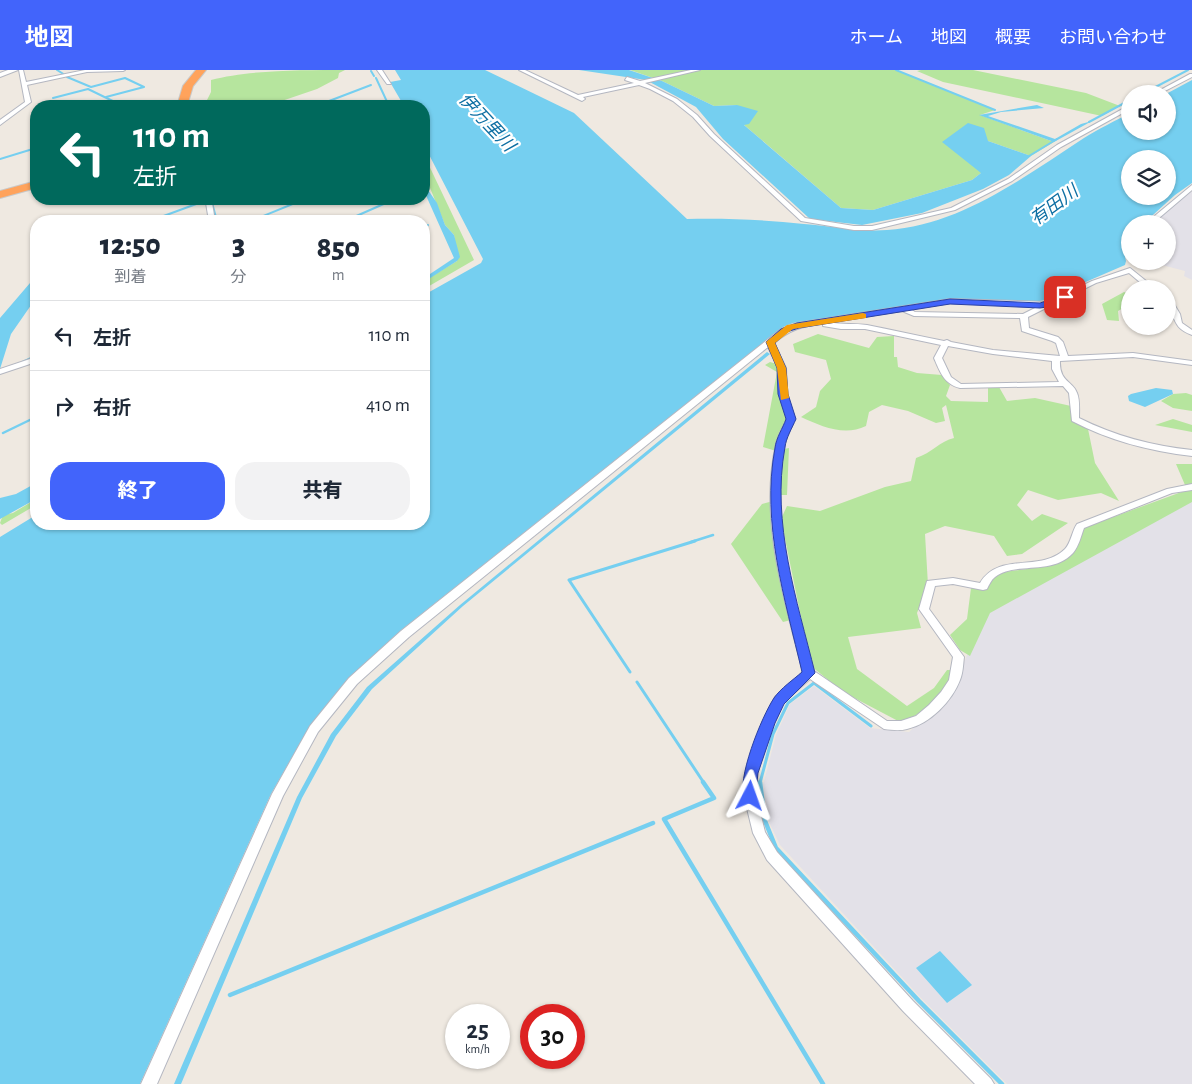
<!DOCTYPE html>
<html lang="ja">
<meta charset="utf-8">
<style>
body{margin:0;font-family:"Alegreya Sans","Noto Sans JP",sans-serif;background:#f2f2f3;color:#1f2937;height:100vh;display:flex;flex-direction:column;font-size:19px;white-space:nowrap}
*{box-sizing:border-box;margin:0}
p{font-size:16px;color:#747a83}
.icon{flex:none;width:28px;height:28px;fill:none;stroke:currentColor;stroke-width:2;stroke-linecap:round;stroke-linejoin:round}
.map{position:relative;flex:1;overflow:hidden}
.panel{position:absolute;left:30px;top:145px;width:400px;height:315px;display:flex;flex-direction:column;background:#fff;border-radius:20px;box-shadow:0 1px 4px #0004}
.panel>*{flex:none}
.banner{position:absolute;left:30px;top:30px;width:400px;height:105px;border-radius:20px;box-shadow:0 1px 4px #0004;background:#00695c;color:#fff;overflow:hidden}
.controls{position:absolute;left:1121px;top:15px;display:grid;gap:10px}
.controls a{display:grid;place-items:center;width:55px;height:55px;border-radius:50%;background:#fff;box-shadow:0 1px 4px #0004;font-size:25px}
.speed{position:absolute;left:445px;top:934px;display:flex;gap:10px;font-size:25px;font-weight:700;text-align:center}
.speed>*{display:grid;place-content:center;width:65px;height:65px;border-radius:50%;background:#fff;box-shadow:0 1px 4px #0004;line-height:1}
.speed small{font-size:12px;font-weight:400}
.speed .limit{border:8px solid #d22;background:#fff;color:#111}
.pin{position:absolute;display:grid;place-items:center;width:42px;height:42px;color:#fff;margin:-21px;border-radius:10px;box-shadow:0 2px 8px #0006}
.me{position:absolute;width:55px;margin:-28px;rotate:4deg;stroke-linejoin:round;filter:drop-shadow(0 0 4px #0008)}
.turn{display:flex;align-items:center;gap:18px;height:105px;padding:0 20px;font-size:22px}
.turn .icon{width:65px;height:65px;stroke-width:2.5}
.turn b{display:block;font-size:35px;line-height:42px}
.eta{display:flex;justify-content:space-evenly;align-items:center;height:85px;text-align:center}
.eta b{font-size:30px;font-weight:800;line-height:35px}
.button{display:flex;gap:10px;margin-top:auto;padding:10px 20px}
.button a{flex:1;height:58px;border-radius:20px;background:#4264fb;color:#fff;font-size:20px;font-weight:800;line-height:58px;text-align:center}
.button a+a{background:#f2f2f3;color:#1f2937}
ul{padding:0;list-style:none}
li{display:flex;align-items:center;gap:15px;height:70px;padding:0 20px;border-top:1px solid #e0e1e3}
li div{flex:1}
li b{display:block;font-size:19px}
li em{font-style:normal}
header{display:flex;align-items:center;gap:30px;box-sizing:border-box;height:70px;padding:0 25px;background:#4264fb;color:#fff}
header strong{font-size:24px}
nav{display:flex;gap:28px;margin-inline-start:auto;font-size:18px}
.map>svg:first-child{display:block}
.industrial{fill:#e3e1e8}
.green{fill:#b6e59e}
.water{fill:#75cff0;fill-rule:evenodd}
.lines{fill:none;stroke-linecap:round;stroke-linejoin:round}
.stream-far3{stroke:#75cff0;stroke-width:2}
.stream-far2{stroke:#75cff0;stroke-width:2.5}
.stream-far1{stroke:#75cff0;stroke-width:3}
.stream{stroke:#75cff0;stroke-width:4.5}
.street-casing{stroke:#b4b7c1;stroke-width:2}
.secondary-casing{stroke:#b4b7c1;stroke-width:2}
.highway-casing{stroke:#c9c9c9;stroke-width:2}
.street{fill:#fff;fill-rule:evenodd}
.secondary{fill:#fff;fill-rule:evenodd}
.highway{fill:#ffa35c;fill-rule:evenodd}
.route{fill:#4264fb;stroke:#2b41a3}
.slow{fill:#f59e0b}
.labels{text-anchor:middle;stroke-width:4.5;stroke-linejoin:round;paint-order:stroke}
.far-water-label{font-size:18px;font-style:italic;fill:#0d6fa3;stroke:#fff}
</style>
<header>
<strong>地図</strong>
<nav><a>ホーム</a><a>地図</a><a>概要</a><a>お問い合わせ</a></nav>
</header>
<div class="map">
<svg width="1192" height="1014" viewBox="0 0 1192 1014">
<rect width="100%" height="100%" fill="#efe9e1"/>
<path class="industrial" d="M1190 121 1192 122V210L1184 206 1185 201 1162 195 1157 199 1147 198 1141 191H1168V154H1153Z
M1192 429V1014H1007L920 927 780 775 768 750 763 715 776 665 790 634 814 616 870 658 909 662 952 621 986 540Z"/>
<path class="green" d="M345 0 339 3 338 8 317 19 267 36H204L211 22V10C248 0 304 0 345 0Z
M630 0H896L995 40 980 45 1054 72 1031 86 988 71 981 103 972 110 873 140 841 138 743 54 737 35 714 36 662 11Z
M921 0H973L1086 23 1120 36 1102 46 943 12 917 1Z
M424 85 474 190 424 219V211L457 191 454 165 445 155 424 103Z
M1124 222 1130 224V234L1118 241 1119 251 1107 250 1102 234Z
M818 264 869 278 877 267 894 266V287H897L898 297 917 303 942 305 950 315 946 326 951 331 988 332V317H999L1007 331 1035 328 1071 336 1072 350 1088 359 1095 393 1119 431 1101 423 1058 430 1028 420 1017 435 1032 451 1042 444 1068 453 1022 484 1007 486 994 466 945 456 925 464 928 515 917 543 921 558 848 567 857 599 907 636 934 618 947 600H951C951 623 921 646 900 652L843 622 811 596 781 449 787 436 820 441 885 417 911 411 916 388C932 383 940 371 954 368L946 335 942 338 945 351 936 353 908 341 882 335 869 342 866 356C844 367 821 356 801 347L816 337 820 321 831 309 826 290 795 282 793 274Z
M770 292 777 294 780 300 788 351 776 381 763 377 777 302 765 295Z
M1186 323 1192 325V341L1173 338 1161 331 1173 324Z
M1173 349 1192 355V362L1155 355Z
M789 378 787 425H780L784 379Z
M1176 394H1192V415H1185Z
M1187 420 1192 421V432L990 543 970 586 960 580 950 565 967 549 971 518 986 520 993 506 1004 502 1041 497 1070 485 1083 458Z
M36 429V435L2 455 0 453 3 445 13 443Z
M773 431 791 550 783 552 731 474 762 434Z"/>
<path class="water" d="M395 0H485L574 43 687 149C727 148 765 150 804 154 832 156 859 162 887 160 961 155 1024 107 1084 68 1098 59 1115 51 1130 43V61H1168L1166 24 1192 10V113L1175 125 1143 154H1130V167L1126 173 1124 182 1126 191 1125 195 1044 230 1035 232 947 229 793 253 783 257 400 561 348 609 310 656 271 724 140 1014H0V467L36 445V454H424V225L481 193 483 189 424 75V36H404L390 12 401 10ZM1130 89H1168V126H1130Z
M579 0H629L662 11 714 36 737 35 758 41 749 54 744 55 841 138 873 140 972 110 981 103 942 72 968 53 984 58 988 71 1031 86 1009 105 983 119 922 143 862 155 810 149 723 69 696 37 646 10Z
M1037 35 1044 38 1001 42 988 46 1055 69 1081 54 1092 51 1054 72 979 45Z
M424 108 426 117 437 133 445 155 454 165 460 187 457 191 424 212V208L454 188 424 121Z
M36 206V228L11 264 0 299V248Z
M767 282 770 284 463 536 372 619 336 666 302 728 181 1014H174L297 727 331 664 367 617 460 535Z
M1156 318 1172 320 1173 324 1145 337 1129 331 1128 326 1131 324Z
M36 413V429L0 449V428L16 424Z
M940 881 972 915 947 933 916 898Z"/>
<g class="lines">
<path class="stream-far3" d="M57 0 65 5
M896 0 995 40
M371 1 374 6
M67 7 91 17
M376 8 389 36
M91 17 125 8 144 17 106 27
M1142 24 1188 0
M53 28 88 19 123 36
M316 36 371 15
M1089 52 1130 30
M1029 86 1057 69
M0 89 36 78
M211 129 217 151
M150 151 199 133
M251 151 305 129
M345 151 395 129
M424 157 428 155"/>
<path class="stream-far2" d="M23 292 36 286
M3 363 36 347
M691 472 713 465"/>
<path class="stream-far1" d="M630 602 569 510 695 471
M637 612 704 713
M760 713 773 664 788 633 814 613 871 656"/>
<path class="stream" d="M703 712 714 728 664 749 823 1014
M760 712 765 751 776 778 919 931 1002 1014
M230 925 653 753"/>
<defs>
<path id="street" d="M19 0H23L26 12 85 0H125L123 1 87 2 27 15 31 32 0 55V50L25 32Z
M377 0H382L391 14H387Z
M519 0H525L578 25 634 13 625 10 627 7 640 11 691 0H700L645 13 677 29 697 45 714 64 805 148 854 156H872L951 138 1008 109 1057 75 1128 36 1130 35V39L1061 77 1012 111 955 140 872 160H854L801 151 710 66 693 47 673 31 650 19 639 15 583 27 585 29 582 31Z
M1190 4H1192V7L1159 24H1153Z
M1192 115V120L1152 154H1145Z
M203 129H209L212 133 215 151H209L206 133Z
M1130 175V181L1127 179 1128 176Z
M1130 198 1156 219H1148L1129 203 1096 213 1028 247 1029 258 1058 267 1063 272 1068 286 1133 283 1192 291V295L1133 287 1060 291C1059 312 1073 311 1077 323 1080 330 1079 340 1079 348 1115 366 1152 376 1192 380V386C1150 381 1110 371 1072 351L1069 323 1063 316 960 318C944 314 940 302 934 288L941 275 865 259H841L823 256V253C801 257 791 259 774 273L786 298 787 324 795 349C792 357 787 365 785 374 769 449 794 529 814 601L887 651H901L916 646 929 635 941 622 949 610 953 587 919 539 927 511 953 508 980 513C999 481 1041 503 1065 479 1071 473 1072 461 1077 454L1167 419 1192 414V420L1172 423 1084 458C1081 466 1079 476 1073 483 1052 506 1016 491 995 507 991 510 989 515 987 519L983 520 953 514 935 516 929 539 964 587C963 595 963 603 960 610 952 631 930 654 907 659 900 661 892 660 884 659L810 609 783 633 774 653 757 703 756 726 765 762 777 782 913 931 991 1009 994 1014H975L903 941 767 790 753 763 744 726 745 703 762 653 775 627 803 602C784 529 759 449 776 374 778 365 783 357 787 349L779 324 778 298 768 277 409 567 357 614 318 662 283 726 157 1014H141L272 724 310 656 349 608 401 561 781 259 797 253 950 229 1048 232 1092 211ZM950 233 1039 236 1023 244 915 242 910 239ZM902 241 914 246 1020 248 1022 261 1052 271 1056 273 1060 286 993 280 951 272 947 270 944 271C918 266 893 260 867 255 855 253 842 255 829 252ZM948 276 993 284 1052 291V299L1059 312 961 314 951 307 942 288Z
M1168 229H1171L1180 244 1182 253 1192 260V265C1179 260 1177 256 1172 244 1170 238 1167 236 1168 229Z
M36 287V292L0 304V299Z"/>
<path id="secondary" d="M8 0H18L0 7V3Z"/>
<path id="highway" d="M196 0H206L193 16 187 36H177L183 16Z
M36 111V118L0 128V121Z"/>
</defs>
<use href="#street" class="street-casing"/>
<use href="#secondary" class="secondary-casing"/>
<use href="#highway" class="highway-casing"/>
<use href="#street" class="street"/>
<use href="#secondary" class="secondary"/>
<use href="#highway" class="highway"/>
</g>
<path class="route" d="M1065 225 1069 227 1068 229 1053 236 1040 238 950 234 799 258 787 262 775 273 786 298 788 324 796 349C792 358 786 368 785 377 771 453 797 530 815 603L784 634 775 653 758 703 755 730H745C735 711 762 646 774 628 781 618 793 610 802 602 785 529 761 453 775 378 776 368 783 358 786 349L778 324 777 298 766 272 781 259 797 253 950 229 1040 233Z"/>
<path class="slow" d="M863 243 866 244V248L793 259 775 273 786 298 789 328 781 330 777 298 766 272 767 271 787 255Z"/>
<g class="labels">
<g class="far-water-label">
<text transform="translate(487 52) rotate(47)" y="6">伊万里川</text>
<text transform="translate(1054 135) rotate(-36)" y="6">有田川</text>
</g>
</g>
</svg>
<div class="controls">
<a><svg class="icon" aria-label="sound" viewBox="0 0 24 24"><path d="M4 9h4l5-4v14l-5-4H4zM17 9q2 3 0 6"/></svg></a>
<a><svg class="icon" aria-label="layers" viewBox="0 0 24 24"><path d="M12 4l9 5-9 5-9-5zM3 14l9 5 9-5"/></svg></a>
<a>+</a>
<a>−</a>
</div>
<div class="speed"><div>25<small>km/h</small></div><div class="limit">30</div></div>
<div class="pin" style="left:1065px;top:227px;background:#d93025"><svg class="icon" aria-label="arrive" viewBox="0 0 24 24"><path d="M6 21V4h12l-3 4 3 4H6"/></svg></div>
<svg class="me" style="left:750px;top:726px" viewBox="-20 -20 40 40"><path d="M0-17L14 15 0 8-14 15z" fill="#4264fb" stroke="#fff" stroke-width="4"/></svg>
<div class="banner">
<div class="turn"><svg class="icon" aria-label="left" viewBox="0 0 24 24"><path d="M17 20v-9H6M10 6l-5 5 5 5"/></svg><div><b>110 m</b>左折</div></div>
</div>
<section class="panel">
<div class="eta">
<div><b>12:50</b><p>到着</p></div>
<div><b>3</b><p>分</p></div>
<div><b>850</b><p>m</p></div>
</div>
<ul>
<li><svg class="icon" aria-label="left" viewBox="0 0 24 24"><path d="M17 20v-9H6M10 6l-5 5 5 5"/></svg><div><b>左折</b></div><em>110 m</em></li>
<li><svg class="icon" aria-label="right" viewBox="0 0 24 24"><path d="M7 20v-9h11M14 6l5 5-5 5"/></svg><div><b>右折</b></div><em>410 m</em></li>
</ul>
<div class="button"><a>終了</a><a>共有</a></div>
</section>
</div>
